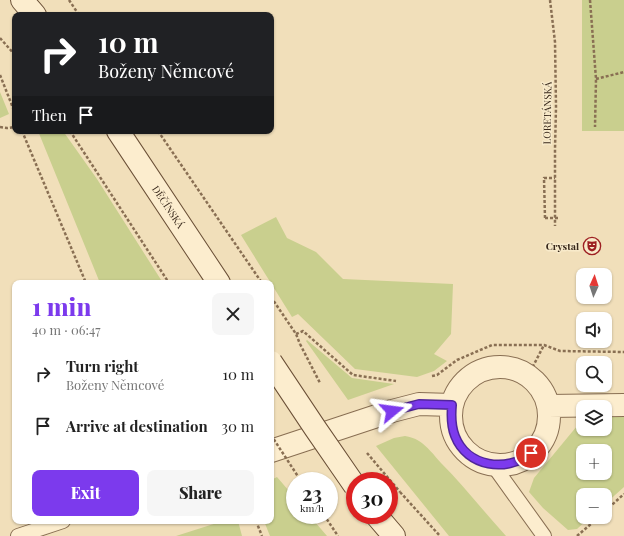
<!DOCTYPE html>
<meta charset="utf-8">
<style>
body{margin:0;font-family:"Playfair Display",serif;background:#f6f6f6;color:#222;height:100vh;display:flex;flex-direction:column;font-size:15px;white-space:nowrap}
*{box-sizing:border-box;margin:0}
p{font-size:13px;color:#767676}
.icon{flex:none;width:22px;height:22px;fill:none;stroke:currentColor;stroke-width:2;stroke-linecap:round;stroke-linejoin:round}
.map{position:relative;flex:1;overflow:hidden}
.side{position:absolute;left:12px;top:280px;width:262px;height:244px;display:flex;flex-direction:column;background:#fff;border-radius:8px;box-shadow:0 1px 3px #0004}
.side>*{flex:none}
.hud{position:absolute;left:12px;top:12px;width:262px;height:122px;border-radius:8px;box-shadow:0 1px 3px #0004;background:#202124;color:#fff;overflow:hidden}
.needle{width:26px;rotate:3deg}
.fabs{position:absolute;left:576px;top:268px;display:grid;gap:8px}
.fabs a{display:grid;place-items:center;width:36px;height:36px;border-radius:8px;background:#fff;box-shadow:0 1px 3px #0004;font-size:20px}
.speed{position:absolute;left:286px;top:472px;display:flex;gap:8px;font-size:20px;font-weight:700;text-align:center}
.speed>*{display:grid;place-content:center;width:52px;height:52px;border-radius:50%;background:#fff;box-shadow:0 1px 3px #0004;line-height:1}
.speed small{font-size:10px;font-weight:400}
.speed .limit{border:6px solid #d22;background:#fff;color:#111}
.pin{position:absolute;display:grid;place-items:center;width:34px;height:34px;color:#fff;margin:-17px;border:2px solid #fff;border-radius:50%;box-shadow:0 1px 4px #0007}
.me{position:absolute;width:44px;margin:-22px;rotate:74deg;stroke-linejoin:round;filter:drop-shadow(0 0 3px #0008)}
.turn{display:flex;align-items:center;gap:14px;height:84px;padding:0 20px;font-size:18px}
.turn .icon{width:52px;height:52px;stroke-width:2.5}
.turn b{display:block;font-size:28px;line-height:34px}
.then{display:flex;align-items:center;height:38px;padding:0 20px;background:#0003;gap:8px;font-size:15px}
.round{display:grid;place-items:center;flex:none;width:42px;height:42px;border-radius:8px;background:#f6f6f6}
.head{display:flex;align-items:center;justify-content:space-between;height:68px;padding:0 20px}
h1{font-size:24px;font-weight:800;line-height:30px;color:#7c3aed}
.action{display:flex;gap:8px;margin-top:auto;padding:8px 20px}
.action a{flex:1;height:46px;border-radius:8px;background:#7c3aed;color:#fff;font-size:16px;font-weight:800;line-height:46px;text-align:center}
.action a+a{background:#f6f6f6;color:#222}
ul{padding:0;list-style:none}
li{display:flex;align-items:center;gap:12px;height:52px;padding:0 20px}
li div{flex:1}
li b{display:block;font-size:15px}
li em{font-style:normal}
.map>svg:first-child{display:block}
.green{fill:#c9cf8e;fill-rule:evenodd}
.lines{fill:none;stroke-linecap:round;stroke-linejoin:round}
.service-casing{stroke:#896f53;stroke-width:16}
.minor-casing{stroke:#896f53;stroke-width:24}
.secondary-casing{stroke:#6b5037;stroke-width:24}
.path{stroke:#896f53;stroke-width:2.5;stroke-dasharray:3 2;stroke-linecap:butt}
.service{stroke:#fcedce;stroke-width:14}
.minor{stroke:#fcedce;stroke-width:22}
.secondary{stroke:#fcedce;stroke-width:22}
.secondary-bridge-casing{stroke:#6b5037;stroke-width:24;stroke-linecap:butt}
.path-bridge{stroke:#896f53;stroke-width:2.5;stroke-dasharray:3 2;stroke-linecap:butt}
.secondary-bridge{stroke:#fcedce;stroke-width:22}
.route-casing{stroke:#51269a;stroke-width:10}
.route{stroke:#7c3aed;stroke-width:7}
.labels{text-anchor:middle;stroke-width:3;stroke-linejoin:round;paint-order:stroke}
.street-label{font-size:10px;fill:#37271a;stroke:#f8eaca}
.poi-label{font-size:10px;font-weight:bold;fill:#37271a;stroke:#f8eaca;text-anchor:end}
</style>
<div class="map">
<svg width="624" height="536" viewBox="0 0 624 536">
<rect width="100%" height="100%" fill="#f1dfba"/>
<path class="green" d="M582 0H624V131H582Z
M0 92 9 114 0 118Z
M38 131H63L97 179 163 283H100Z
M276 217 287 238 316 252 343 279 453 284 451 334 434 354 447 361 434 371 417 377 355 369 298 314 292 317 241 235Z
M307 340 352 378 394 384 348 400 306 341Z
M605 409 624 412V487L605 504V495H583V517H590L577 529 568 530 543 508 529 492 534 478 577 426 583 421V429H605ZM583 451H605V473H583Z
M405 436C410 437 414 438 419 441 427 446 434 455 441 463 464 486 484 512 506 536H449L376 446 394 438Z
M277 477 295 498V515H309L327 536H270L264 521H271V480Z
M223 521H238L242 536H176Z"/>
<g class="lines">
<defs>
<path id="service" d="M493 465 544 536
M18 536 63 521"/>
<path id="minor" d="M451 416a49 49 0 1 1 98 0a49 49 0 1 1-98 0Z
M548 406 624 405
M271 451 392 411 419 404 452 405"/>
<g id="secondary">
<path d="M22 0 35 15"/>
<path id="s1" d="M118 131 219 283"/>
<path d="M376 515 394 536"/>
</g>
</defs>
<use href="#service" class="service-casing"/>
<use href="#minor" class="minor-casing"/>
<use href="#secondary" class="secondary-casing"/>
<path class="path" d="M69 0 79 15
M550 0 555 42 556 107 555 149V226
M590 0 596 79 595 127
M0 38 15 55
M0 75 15 113
M596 79 624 72
M0 127 7 128 15 127
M22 131 86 283
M70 131 169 283
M158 131 262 283
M545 218 544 178H555
M271 297 296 334 300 344
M296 334 303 331 353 375 396 381
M432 376 437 375 457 360 492 345H544L560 351 624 352
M528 376 544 345
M400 492 440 536
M605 511 624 494
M324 515 338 536
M256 521 262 536
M577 536 599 517"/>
<use href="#service" class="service"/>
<use href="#minor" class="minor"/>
<use href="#secondary" class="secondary"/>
<defs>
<path id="secondary-bridge" d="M271 362 315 428 355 486"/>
</defs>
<use href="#secondary-bridge" class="secondary-bridge-casing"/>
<path class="path-bridge" d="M545 218H560
M300 344 320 383
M271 435 301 481
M367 453 400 492"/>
<use href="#secondary-bridge" class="secondary-bridge"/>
</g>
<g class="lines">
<defs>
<path id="route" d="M392 411 419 404 452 405C451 416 451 426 455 436 467 467 507 473 531 453"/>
</defs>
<use href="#route" class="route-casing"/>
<use href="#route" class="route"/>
</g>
<defs>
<symbol id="theatre-ring" viewBox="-11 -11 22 22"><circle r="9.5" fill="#f8eaca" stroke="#9d1f22" stroke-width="1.5"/><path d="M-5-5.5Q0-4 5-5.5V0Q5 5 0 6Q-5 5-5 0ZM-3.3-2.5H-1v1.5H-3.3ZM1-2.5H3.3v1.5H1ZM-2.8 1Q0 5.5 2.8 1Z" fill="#9d1f22"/></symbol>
</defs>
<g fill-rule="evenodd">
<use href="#theatre-ring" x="582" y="236" width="20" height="20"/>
</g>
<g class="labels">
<g class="street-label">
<text transform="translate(547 113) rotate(-89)" y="4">LORETÁNSKÁ</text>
<text dy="4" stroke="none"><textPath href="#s1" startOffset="91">DĚČÍNSKÁ</textPath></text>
</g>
<g class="poi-label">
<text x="579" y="250">Crystal</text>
</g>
</g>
</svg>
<div class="fabs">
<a><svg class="needle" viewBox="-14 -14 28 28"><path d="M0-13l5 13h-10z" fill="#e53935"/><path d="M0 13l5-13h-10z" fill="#767676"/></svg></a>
<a><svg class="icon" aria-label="sound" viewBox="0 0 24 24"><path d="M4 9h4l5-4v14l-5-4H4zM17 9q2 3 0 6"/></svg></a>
<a><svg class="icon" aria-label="search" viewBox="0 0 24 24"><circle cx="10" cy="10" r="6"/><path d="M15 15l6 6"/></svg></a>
<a><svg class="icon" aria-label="layers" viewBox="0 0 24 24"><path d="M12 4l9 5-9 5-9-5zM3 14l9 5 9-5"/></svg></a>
<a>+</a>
<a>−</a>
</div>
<div class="speed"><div>23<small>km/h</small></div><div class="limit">30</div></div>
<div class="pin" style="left:531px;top:453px;background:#d93025"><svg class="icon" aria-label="arrive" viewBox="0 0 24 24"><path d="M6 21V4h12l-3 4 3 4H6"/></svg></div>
<svg class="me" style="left:392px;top:411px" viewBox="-20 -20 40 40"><path d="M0-17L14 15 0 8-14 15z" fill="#7c3aed" stroke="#fff" stroke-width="4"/></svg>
<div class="hud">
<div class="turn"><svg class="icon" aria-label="right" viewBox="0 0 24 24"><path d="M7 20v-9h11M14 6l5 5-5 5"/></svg><div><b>10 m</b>Boženy Němcové</div></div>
<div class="then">Then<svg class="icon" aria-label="arrive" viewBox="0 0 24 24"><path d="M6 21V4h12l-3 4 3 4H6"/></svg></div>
</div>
<section class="side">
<div class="head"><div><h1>1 min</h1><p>40 m · 06:47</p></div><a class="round"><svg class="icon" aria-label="close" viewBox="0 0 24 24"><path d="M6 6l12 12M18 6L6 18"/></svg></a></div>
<ul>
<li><svg class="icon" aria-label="right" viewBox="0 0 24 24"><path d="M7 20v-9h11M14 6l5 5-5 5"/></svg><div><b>Turn right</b><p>Boženy Němcové</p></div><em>10 m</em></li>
<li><svg class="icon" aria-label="arrive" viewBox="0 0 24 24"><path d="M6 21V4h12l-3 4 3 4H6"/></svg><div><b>Arrive at destination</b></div><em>30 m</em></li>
</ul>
<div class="action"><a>Exit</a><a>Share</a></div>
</section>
</div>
